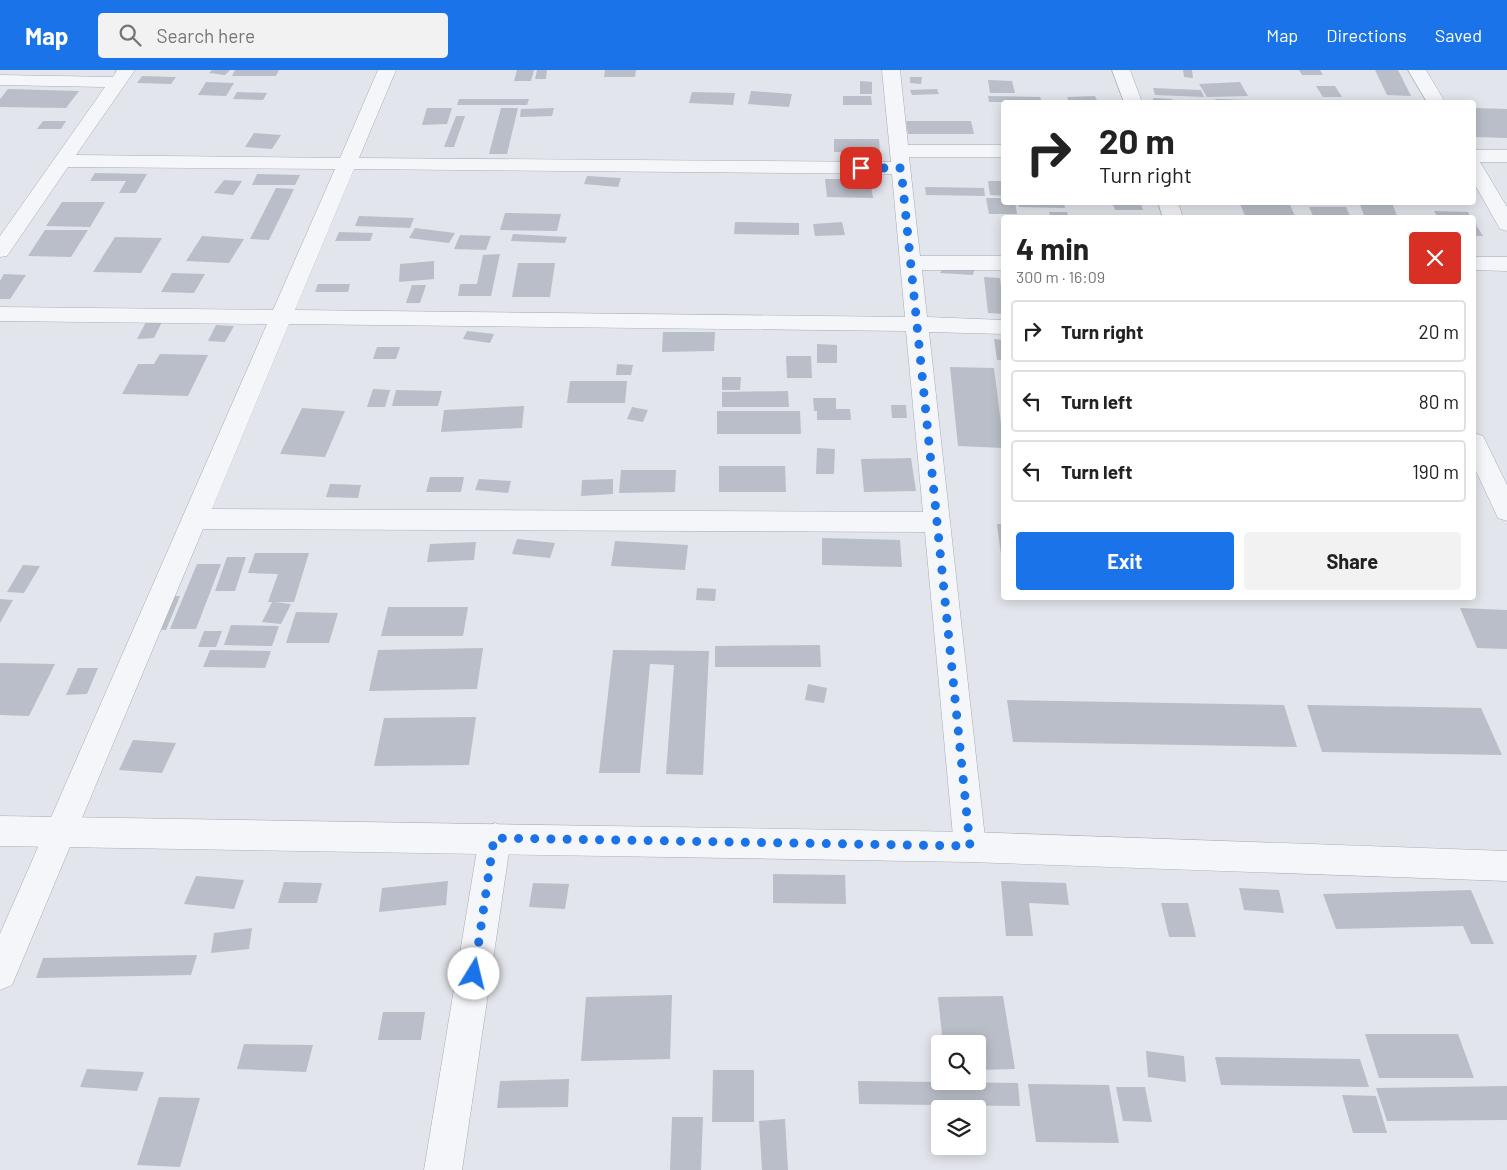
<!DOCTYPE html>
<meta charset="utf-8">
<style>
body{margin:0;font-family:Barlow,sans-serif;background:#f2f2f2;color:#222;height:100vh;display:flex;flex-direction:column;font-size:19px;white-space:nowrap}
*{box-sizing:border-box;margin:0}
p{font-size:16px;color:#767676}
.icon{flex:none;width:28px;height:28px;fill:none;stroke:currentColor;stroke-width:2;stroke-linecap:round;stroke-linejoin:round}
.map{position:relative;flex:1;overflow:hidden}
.drawer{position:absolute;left:1001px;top:145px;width:475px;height:385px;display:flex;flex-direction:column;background:#fff;border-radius:5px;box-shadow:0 2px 12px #0003}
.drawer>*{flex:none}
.banner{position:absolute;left:1001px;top:30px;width:475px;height:105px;border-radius:5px;box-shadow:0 2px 12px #0003;background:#fff;color:#222;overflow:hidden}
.buttons{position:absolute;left:931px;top:965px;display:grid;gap:10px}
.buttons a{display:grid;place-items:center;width:55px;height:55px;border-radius:5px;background:#fff;box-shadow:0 2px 12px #0003;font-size:25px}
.pin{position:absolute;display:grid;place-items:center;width:42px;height:42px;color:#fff;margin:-21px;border-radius:10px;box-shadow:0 2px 8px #0006}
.me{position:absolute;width:55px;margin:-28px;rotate:9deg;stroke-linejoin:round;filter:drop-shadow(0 0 4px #0008)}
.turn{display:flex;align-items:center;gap:18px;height:105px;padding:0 15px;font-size:22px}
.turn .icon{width:65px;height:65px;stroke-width:2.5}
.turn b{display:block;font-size:35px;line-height:42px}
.round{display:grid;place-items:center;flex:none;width:52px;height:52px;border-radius:5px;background:#f2f2f2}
.overview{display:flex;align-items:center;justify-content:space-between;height:85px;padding:0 15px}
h1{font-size:30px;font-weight:700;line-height:38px}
.button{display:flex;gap:10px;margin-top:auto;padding:10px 15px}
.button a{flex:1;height:58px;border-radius:5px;background:#1a73e8;color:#fff;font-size:20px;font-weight:700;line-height:58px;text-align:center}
.button a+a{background:#f2f2f2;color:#222}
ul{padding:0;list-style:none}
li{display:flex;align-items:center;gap:15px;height:62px;margin:0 10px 8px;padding:0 5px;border:2px solid #e0e0e0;border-radius:5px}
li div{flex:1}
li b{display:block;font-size:19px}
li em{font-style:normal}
header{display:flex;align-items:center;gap:30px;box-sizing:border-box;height:70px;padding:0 25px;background:#1a73e8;color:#fff}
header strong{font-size:24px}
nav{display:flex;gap:28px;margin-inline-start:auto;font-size:18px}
.search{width:350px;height:45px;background:#f2f2f2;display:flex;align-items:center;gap:12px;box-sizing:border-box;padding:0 18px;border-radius:5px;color:#767676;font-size:19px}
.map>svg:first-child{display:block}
.building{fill:#b9bec8}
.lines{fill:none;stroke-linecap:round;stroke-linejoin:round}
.minor-casing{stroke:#a7acb5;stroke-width:1}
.tertiary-casing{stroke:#a7acb5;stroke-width:1}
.minor{fill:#f5f6f9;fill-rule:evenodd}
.tertiary{fill:#f5f6f9;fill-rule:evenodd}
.route{stroke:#1a73e8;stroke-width:9;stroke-dasharray:0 16.2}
</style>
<header>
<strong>Map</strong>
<div class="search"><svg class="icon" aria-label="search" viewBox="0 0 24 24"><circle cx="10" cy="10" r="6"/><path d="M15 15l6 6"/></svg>Search here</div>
<nav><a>Map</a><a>Directions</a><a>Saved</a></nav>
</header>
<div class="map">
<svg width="1507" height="1100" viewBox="0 0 1507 1100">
<rect width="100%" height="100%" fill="#e2e5eb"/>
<path class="building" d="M212 0H230L225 5 209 3Z
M235 0H279L276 6H232Z
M517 0H534L531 11H514Z
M537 0H547L546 9H535Z
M605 0H636L635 7H604Z
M1183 0H1192L1193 8 1184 7Z
M1299 0H1320L1323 5H1302Z
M1375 0H1398L1411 26 1387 25Z
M142 6 176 7 171 14 137 13Z
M910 7H922L921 14 910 13Z
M988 10 1012 11 1015 23H990Z
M860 11 872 12V24H860Z
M206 12 234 13 226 26 198 25Z
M1240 12 1248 26 1207 27 1199 14Z
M1316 16H1335L1342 27H1323Z
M1153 18 1201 20 1204 27 1155 25Z
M8 19 79 21 66 38 0 37V29Z
M937 19 939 24 912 25 910 20Z
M751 21 792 24 789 37 748 34Z
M237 22 267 23 263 30 233 29Z
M692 22 735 23 733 35 689 33Z
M843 26H871L872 35H843Z
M988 26 1040 27 1042 32H989Z
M1095 26 1098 32H1069L1067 27Z
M1153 28 1172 29 1173 32H1154Z
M459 29H529L527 35H457Z
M1215 29 1251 30 1252 32H1217Z
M427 38H452L447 54 422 55Z
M501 38H518L507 84H489Z
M554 38 552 46 520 47 521 39Z
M1474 38 1507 39V68L1474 67Z
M456 46H465L454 77H444Z
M43 51H66L61 59H37Z
M906 51H971L974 64H908Z
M254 63 281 65 272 79 245 77Z
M834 69H879L880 83 834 82Z
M95 103 147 104 136 123H119L126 111H90Z
M257 104 300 105 295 115H252Z
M587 106 621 108 618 117 584 114Z
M825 109H870L873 128 827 127Z
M224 110 242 111 233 125 214 123Z
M988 111H1004V126L990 125Z
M925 117 984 118 985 126 926 125Z
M276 118 294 119 269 170 250 169Z
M986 128H1004V132H1015L1017 144H989Z
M62 132H105L90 157 46 156Z
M1018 132H1064L1065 138 1019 137Z
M1112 132H1140L1143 140H1115Z
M1359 132 1392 133 1398 148H1365Z
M1240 134 1290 135 1296 148H1246Z
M1309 137H1346L1351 148H1314Z
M1434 141 1468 142 1471 148H1438Z
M1049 142H1067L1069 148H1051Z
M505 143 561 144 557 161 500 160Z
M359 146 414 148 410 158 355 156Z
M735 152 799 153V165L734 164Z
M842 152 845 165 815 166 813 154Z
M1474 152 1483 166H1474Z
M415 158 455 163 449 173 409 168Z
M45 160H88L71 187 28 186Z
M339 162 373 163 370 171H335Z
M513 164 567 167 565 173 511 171Z
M460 165 491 166 486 180 454 179Z
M202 166 244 169 229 193 186 191Z
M115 167 162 168 141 203 93 202Z
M500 184 491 226H458L460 214H477L483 185Z
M434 191V209L399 212 400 194Z
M518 193H555L550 227H512Z
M976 194 973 205 940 203 945 195Z
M172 203 205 204 194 223 161 222Z
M4 204 26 205 10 229H0V211Z
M984 207 1000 208 1004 244 988 243Z
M318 214H350L348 222H315Z
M412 215H426L420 233H406Z
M146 252H162L154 268 137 269Z
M216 255 234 256 225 272 208 271Z
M467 261 494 264 490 273 463 269Z
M663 262H715L714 281 662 282Z
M994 269 1004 270V290H997Z
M817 274 837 275V293H817Z
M377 277H400L396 289H373Z
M160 284 208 285 188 326 122 324 138 294H154Z
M786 286H811L812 308H787Z
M617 294 633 295 631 305H616Z
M950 297 994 298 1004 378 958 376Z
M722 307H741L740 320H722Z
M570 311H627L625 333H567Z
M373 319 390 320 385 337H367Z
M396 320 442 321 438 336H392Z
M788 321 789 337H722V322Z
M813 328H836V339H850L851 350H817V341H814Z
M891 335H906L907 348H892Z
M524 336 522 358 441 362 444 340Z
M632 337 648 340 643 352 627 349Z
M302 338 345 341 325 387 280 384Z
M717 341H800L801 364H717Z
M817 378 835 379 834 404H816Z
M911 388 916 421 864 422 861 389Z
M719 396H785L786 422H719Z
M621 400H676L675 422 619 423Z
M430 407H464L461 422H426Z
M479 409 511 411 508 423 475 420Z
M613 409V424L581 426 582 410Z
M330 414 361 415 358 428 326 427Z
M997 454H1004V492H1002Z
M822 468 900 470 902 497 822 495Z
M517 469 555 473 550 488 512 484Z
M615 471 688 475 685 500 611 496Z
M476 472 474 490 427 492 430 474Z
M255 483H309L294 532H274L291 534 281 554 262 552 272 532H268L278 504 248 503Z
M227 487H246L235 521H215Z
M197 494H221L196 559H170Z
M23 495 40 496 24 523 7 522Z
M697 518 716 519 715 531 696 530Z
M166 526H180L166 560H152Z
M0 529 13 530 0 553Z
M388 537H468L463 566H381Z
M1460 538 1507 540V579L1477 578Z
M296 542 338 543 329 573H286Z
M231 555 279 556 272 576 224 575Z
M204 561H222L216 577H198Z
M820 575 821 597H715V576Z
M483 578 477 619 369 621 378 580Z
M210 580 271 581 265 598 203 597Z
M613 580 709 581 703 705 666 704 674 595 650 594 640 703H599Z
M0 593 55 594 29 646 0 645Z
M78 598H98L87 624 66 625Z
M808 614 827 618 824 633 805 630Z
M1007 630 1284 635 1297 677 1013 672Z
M1307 635 1481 638 1502 685 1322 682Z
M476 647 469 695 374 696 384 648Z
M133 670 176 673 162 703 119 700Z
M773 804 845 805 846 834 773 833Z
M196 806 244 810 234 839 184 834Z
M448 811 446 835 379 842 382 818Z
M1001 811 1066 813 1069 835 1029 833 1033 866H1006Z
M284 812 322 813 317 833H278Z
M533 813 569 814 565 839 529 837Z
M1239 818 1279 820 1284 843 1244 840Z
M1471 820 1494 874H1471L1463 856 1336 859 1323 824Z
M1161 833H1188L1196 867H1169Z
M252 858 249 879 211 883 214 863Z
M197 885 191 905 36 908 43 888Z
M672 925 670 989 581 991 586 927Z
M1003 926 1015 999 978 1000V974H943L938 927Z
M383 942H425L421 970H378Z
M1365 964H1458L1474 1008H1379Z
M244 974 313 975 306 1002 237 999Z
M1146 981 1184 986 1186 1012 1148 1007Z
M1215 987 1360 989 1369 1017 1221 1015Z
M87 999 144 1002 137 1021 80 1017Z
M713 1000H754V1052H712Z
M569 1009 568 1037 497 1038 500 1011Z
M858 1011 1018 1013 1020 1036 859 1034Z
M1028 1014 1109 1015 1119 1073 1036 1072Z
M1507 1016V1050L1387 1051 1376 1018Z
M1116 1017H1145L1152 1052 1123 1051Z
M1342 1025 1376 1026 1387 1063H1353Z
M159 1027 200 1028 180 1097 137 1095Z
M672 1047H703L701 1100H670Z
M785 1049 788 1100H762L759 1051Z"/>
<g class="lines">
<defs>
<path id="minor" d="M117 0H135L76 85 340 88 378 0H396L359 88 891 92 882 0H900L908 75H1004V87H909L920 186H1004V200H922L927 247 1004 250V264L929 262 986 777 981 788 970 792 959 788 954 777 925 462 203 459 12 915 0 920V864L267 254 0 251V237L273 240 335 99 68 97 7 186 0 187V166L105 17 0 15V5L113 7ZM354 99 892 104 905 247 295 240ZM289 254 906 261 923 442 212 439Z
M1112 0H1130L1142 32H1124Z
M1408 0H1426L1445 32H1427Z
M1474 80H1507V92H1480L1507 137V161L1500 159 1474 113Z
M1158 132H1178L1183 148H1163Z
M1474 187H1507V201L1474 200Z
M1474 363 1483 366 1507 415V451L1498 448 1474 397Z
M495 753 506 758 511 768 462 1100H424L479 768 484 758Z"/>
<path id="tertiary" d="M0 746 970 762 1507 781V811L970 792 0 776Z"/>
</defs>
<use href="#minor" class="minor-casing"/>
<use href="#tertiary" class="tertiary-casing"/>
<use href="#minor" class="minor"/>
<use href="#tertiary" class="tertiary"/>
</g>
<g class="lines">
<path class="route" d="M474 904 494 768 970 776 901 98H861"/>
</g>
</svg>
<div class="buttons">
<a><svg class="icon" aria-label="search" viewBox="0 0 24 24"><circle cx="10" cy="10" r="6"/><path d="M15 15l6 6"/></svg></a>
<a><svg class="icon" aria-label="layers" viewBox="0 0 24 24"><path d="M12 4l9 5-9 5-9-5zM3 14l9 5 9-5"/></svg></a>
</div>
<div class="pin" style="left:861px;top:98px;background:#d93025"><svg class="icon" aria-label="arrive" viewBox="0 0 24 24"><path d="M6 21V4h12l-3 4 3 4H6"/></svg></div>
<svg class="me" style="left:474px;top:904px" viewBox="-20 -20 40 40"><circle r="19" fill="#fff"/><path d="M0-13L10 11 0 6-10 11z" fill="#1a73e8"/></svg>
<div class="banner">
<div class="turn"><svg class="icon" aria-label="right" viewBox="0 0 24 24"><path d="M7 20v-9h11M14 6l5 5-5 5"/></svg><div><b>20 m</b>Turn right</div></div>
</div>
<section class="drawer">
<div class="overview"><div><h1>4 min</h1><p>300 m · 16:09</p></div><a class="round" style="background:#d93025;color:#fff"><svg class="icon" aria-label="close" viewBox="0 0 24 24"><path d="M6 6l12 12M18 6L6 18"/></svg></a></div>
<ul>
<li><svg class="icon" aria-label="right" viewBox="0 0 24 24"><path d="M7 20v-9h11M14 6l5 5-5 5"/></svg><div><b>Turn right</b></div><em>20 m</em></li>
<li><svg class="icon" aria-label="left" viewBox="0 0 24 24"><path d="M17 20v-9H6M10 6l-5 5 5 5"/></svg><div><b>Turn left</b></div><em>80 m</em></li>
<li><svg class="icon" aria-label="left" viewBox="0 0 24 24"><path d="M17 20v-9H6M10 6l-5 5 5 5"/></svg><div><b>Turn left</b></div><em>190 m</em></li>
</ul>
<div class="button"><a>Exit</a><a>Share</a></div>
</section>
</div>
